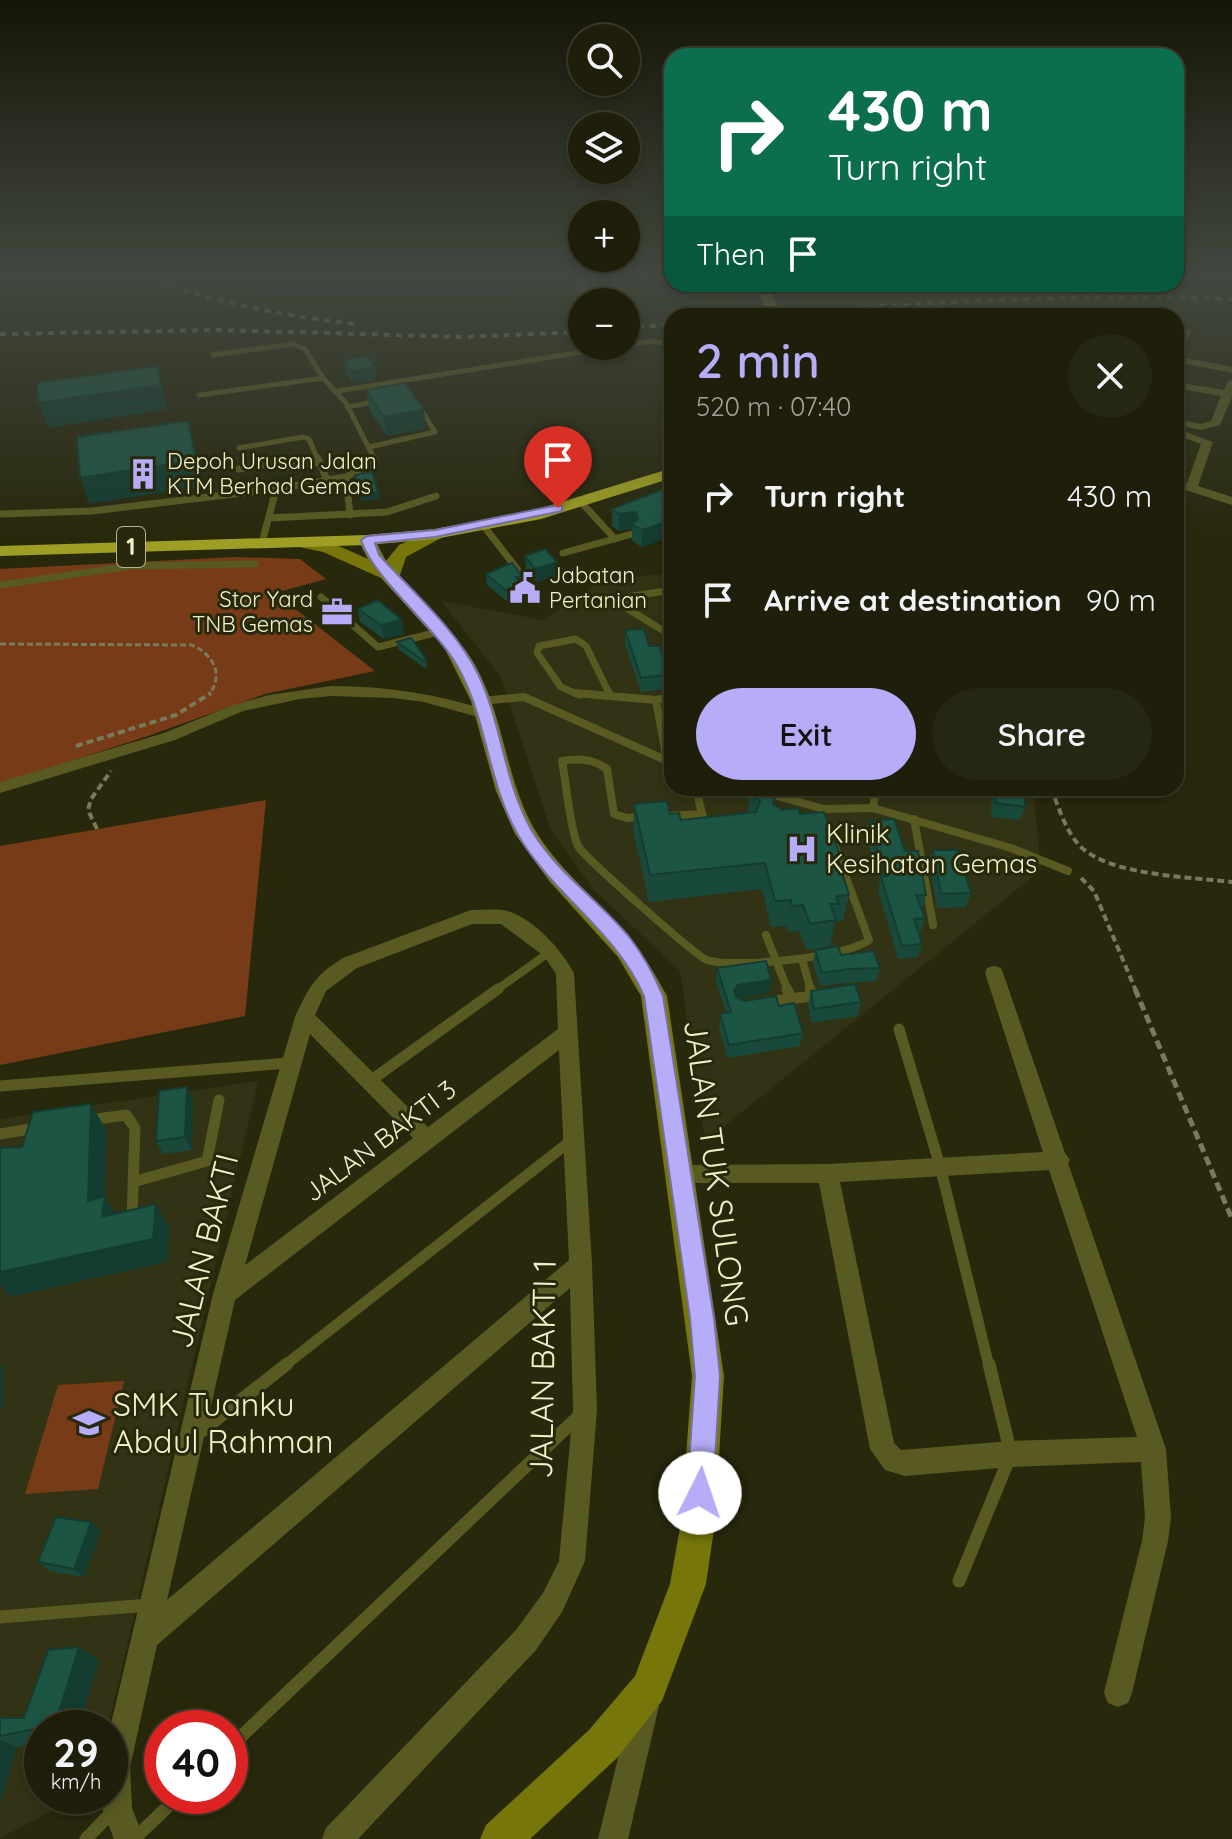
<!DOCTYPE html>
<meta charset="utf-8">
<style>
body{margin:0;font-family:Quicksand,sans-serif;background:#262713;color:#f1f3f6;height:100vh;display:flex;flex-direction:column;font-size:30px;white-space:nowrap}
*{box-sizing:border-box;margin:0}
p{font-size:26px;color:#a1a29c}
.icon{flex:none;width:44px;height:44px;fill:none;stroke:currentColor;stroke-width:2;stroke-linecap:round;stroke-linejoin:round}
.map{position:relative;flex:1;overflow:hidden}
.details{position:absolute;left:664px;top:308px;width:520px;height:488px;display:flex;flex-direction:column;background:#1e1e0a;border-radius:24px;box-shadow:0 4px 12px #0003,0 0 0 2px #3c3c2b}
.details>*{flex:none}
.guide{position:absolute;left:664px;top:48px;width:520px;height:244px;border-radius:24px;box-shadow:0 4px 12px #0003,0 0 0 2px #3c3c2b;background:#0b6e4f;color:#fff;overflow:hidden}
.tools{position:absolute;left:568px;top:24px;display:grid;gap:16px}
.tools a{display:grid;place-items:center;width:72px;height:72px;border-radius:50%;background:#1e1e0a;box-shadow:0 4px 12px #0003,0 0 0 2px #3c3c2b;font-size:40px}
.speed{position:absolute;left:24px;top:1710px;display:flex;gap:16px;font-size:40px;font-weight:700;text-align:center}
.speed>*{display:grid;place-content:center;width:104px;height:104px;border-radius:50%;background:#1e1e0a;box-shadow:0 4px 12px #0003,0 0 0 2px #3c3c2b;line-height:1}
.speed small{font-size:20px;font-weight:400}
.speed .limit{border:12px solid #d22;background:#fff;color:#111}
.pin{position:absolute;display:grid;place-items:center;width:68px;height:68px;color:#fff;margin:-82px -34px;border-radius:50% 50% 50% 0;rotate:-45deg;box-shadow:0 0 8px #0007}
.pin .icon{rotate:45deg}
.me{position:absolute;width:88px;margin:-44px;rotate:4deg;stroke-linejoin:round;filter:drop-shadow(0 0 6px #0008)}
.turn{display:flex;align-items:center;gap:28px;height:168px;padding:0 32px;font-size:36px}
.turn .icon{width:104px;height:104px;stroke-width:2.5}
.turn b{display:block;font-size:56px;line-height:68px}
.then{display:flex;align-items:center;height:76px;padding:0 32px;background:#0003;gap:16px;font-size:30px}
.round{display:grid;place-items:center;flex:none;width:84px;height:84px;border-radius:42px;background:#262713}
.headline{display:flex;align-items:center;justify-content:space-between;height:136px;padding:0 32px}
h1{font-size:48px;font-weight:600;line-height:60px;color:#b6acf8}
.action{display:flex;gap:16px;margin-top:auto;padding:16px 32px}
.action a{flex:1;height:92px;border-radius:48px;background:#b6acf8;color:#111;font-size:32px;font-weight:600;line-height:92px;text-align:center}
.action a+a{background:#262713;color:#f1f3f6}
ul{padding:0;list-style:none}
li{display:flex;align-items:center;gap:24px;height:104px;padding:0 32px}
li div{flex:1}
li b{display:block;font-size:30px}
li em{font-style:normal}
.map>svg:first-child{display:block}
.built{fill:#323214}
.green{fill:#773c17}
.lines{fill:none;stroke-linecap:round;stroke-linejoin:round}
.path-far2{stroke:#797a59;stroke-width:3;stroke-dasharray:6 3;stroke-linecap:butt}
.path-far1{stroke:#797a59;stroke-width:4;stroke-dasharray:7 4;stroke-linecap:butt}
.path{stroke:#797a59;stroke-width:5;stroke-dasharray:9 5;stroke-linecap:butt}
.lane-far4{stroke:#595a22;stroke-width:5}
.lane-far3{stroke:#595a22;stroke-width:7}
.lane-far2{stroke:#595a22;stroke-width:8}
.lane-far1{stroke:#595a22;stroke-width:11}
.lane{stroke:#595a22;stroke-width:13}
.street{fill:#595a22;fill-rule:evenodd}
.secondary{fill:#76760b;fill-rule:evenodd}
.highway{fill:#9e9e24;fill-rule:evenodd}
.rail{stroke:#838462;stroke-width:4;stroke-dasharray:6 6;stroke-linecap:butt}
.wall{fill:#19493a}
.shaded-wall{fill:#143c30}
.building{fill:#1d5544;stroke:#143c30;stroke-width:2}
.route{fill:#b6acf8;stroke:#7670a1;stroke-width:2}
.labels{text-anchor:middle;stroke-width:6;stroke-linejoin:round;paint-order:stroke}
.far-poi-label{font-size:22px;fill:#eff1c7;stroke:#28280d;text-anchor:start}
.shield{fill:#28280d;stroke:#b3b58f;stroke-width:2}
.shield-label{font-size:24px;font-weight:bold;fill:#eff1c7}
.poi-label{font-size:26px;fill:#eff1c7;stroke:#28280d;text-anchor:start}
.street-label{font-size:26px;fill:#eff1c7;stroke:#28280d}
.near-street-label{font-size:32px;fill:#eff1c7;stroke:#28280d}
.near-poi-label{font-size:32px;fill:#eff1c7;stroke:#28280d;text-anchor:start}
</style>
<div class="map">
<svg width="1232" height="1839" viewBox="0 0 1232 1839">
<rect width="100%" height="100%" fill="#28280d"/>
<path class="built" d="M672 573V788H1033L1041 870 705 1142 680 971 593 889 550 828 501 677 441 601 543 620 602 580Z
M258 1081 108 1728H42V1796H80L0 1838V1119Z"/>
<path class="green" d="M235 557 300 559 326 579 275 593 375 671 265 694 145 737 0 784V569Z
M266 800 245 1016 0 1065V846Z
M124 1381 98 1489 25 1494 58 1385Z"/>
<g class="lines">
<path class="path-far2" d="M0 644 192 645C214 655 224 675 209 695"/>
<path class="path-far1" d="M76 746 176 715 211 693
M1051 788C1059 808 1066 833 1082 848 1114 876 1191 877 1232 882
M97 829 88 810 91 799 111 771
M1081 878 1094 891 1136 991"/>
<path class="path" d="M1135 989 1232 1219"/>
<path class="lane-far4" d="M626 345 650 341 672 344
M213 355 293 344 305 349 323 378
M338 391 620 346
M199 395 323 378 346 403 375 460
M347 407 379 401
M369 447 435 432 418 404
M239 448 303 437 309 439 318 460"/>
<path class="lane-far3" d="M318 458 327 480
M239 469 277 462 283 468 318 462
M346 477 350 515
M581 502 615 539
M0 514 92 511 276 489
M269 518 387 512 436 496
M483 525 531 587
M262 543 276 489 346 477 375 461 374 458
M563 553 632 534
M0 585 131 566 255 564
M672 590 620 598 628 609 672 636 666 663 672 689
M321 597 378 647 442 631
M579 695 561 687 537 653 539 646 576 639 586 646 610 695"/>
<path class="lane-far2" d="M575 693 656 700
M609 693 611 696
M481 701 524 697 672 763
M667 761 656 700 672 697
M696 788 703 818
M749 788 824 809 873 808 1011 848 1068 871
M873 808 876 788
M670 816 702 814
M644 817 627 818 614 814 607 769C593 759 579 758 562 761 566 782 570 829 578 846 584 857 696 956 707 960 734 969 848 957 869 940L835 847
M914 819 933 925
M766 935 788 991
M802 959 811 991
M495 991 551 951"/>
<path class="lane-far1" d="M787 989 791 999
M810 989 812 996
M767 1002 820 995
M899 1029 940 1166 989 1366
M370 1081 498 989
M0 1086 289 1063
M90 1120 126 1115 135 1128 132 1218
M0 1134 36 1128
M133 1182 207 1161 219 1100
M284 1366 573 1139"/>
<path class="lane" d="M198 1434 287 1364
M959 1581 1011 1454 989 1364
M0 1617 149 1605
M230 1747 580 1415
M86 1839 114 1810
M134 1839 179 1796"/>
<path class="street" d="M577 274H587L589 302H582V304L579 302Z
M1183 328 1192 330 1181 351 1176 354V341Z
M1176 356 1232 367V373L1176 362Z
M1232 380V397L1220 425 1201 430 1176 425V419L1201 424 1211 421 1221 396 1176 388V382L1224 390 1228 381Z
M1183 431 1213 442 1198 486 1232 497V505L1176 487V479L1187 483 1201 444 1179 436V432Z
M331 686C387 686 437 694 490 711L493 714 485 719 424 702 393 698 331 696 300 699 243 711 175 740 0 793V782L164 733 233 705 269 695Z
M471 910C481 910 493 909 503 910 531 915 562 950 574 973L592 1264 597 1410 585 1561 562 1612 536 1650 358 1839H322L326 1828 516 1630 543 1593 559 1561 573 1410 570 1288 157 1645 130 1767 132 1808 144 1839H114L102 1808V1796H110V1728L213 1294 295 1017C309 987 314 976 343 958ZM472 924H501L544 956 556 974 558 1029 428 1127 315 1015 326 991 357 968ZM310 1034 413 1138 245 1265ZM559 1050 569 1260 167 1600 235 1300Z
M994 966 1001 968 1003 973 1065 1153 1070 1160 1068 1163 1166 1449 1171 1518 1168 1541 1132 1693 1128 1703 1118 1707 1108 1703 1104 1693 1142 1541 1145 1518 1141 1462 1011 1467 905 1476 885 1470 870 1449 819 1183H679L671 1181 668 1174 671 1167 679 1165 828 1164 1043 1152 985 973 987 968ZM1049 1170 1137 1437 1011 1441 901 1450 894 1443 840 1182Z
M645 1692 655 1696 659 1706 628 1839H598L631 1706 635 1696Z"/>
<path class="secondary" d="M435 529 441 530 444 534 441 538 406 557 399 578C429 612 465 638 483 681 505 729 508 784 535 830 557 867 591 894 619 925 639 947 653 970 667 996L724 1376 715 1522 706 1584 662 1701 617 1758 530 1839H480L486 1825 589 1730 635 1676 670 1584 681 1522 692 1376 641 996 618 957 550 882 515 834 496 791 471 701 444 647 381 578 323 552 294 546 291 542 300 537 334 544 368 559 358 540 367 535 373 536 386 561 399 545Z"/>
<path class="highway" d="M756 284H768L782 316H768Z
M672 468V478L541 519 435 539 367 545 0 556V546L367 535 435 529 532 511Z"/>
<path class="rail" d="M138 274C208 302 280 315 355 324
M748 316C909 303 1070 293 1232 299
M626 328 672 324
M0 334 219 330 463 337 582 332"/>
</g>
<path class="wall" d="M344 360 376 379 353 383 346 372Z
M366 390 426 428 387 436 369 409Z
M672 486V536L642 547 632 541V529L619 531 612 526V509Z
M525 556 557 562V576L536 582 526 569Z
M486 574 522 582 532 600 514 607 487 585Z
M672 584V615L666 599V585Z
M358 609 404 634 384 639 360 622Z
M625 630 649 646 666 675 665 689 641 692 625 644Z
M397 642 426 659 427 666 425 668 398 649Z
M668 708H672V741L668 722Z
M992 788H1026L1025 807 1020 820 991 817Z
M750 794 774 805 782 810 800 814 840 855 839 861 849 895 843 921 835 922 830 946 806 950 799 931 788 932 786 926 771 927 762 889 649 902 633 830 634 804 670 814 681 820 748 813Z
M868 821 905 851 926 895 923 908H921L925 918 921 931H918L922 944 918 957 898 959 878 890 880 881 865 834Z
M933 850 971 893 966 907 937 908 929 864Z
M815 950 841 955 880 968 876 981 846 983 820 986 813 964Z
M717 968 771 980 769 993 739 998 744 1001 779 1006 803 1033 800 1046 727 1058 719 1027 720 1014 726 1013 716 981Z
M811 991 861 1002 858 1016 811 1023 808 1005Z
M187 1087 193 1100 192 1150 163 1154 156 1141Z
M91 1522 101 1531 84 1577 49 1571 38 1562Z
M79 1647 99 1661 78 1728H42V1742L17 1747 0 1803V1718H24Z"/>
<path class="shaded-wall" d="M157 366 168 409 48 428 39 403Z
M374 367 376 379 353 383 351 371Z
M424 410 426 428 387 436 384 417Z
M188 421 194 446 203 486 89 504 80 478Z
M378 492 380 499 361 501 360 495Z
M636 512V526L632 524V529L619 531V514Z
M672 520V536L642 547V530Z
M557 562V576L536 582 535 569Z
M531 589 532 600 514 607 513 596Z
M402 620 404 634 384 639 381 625Z
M771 980 769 993 736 999 734 990 738 985Z
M187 1087 193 1100 192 1150 185 1137Z
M91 1104 106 1129 105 1196 120 1221 104 1225 88 1201Z
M156 1204 170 1228 167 1262 10 1297 0 1284V1272Z
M0 1364 3 1367V1409L0 1410Z
M91 1522 101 1531 84 1577 74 1569Z
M79 1647 99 1661 78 1728H61L55 1725Z
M0 1740 17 1747 0 1803Z"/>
<path class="building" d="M368 356 374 367 351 371 344 360Z
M157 366 161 385 39 403 37 383Z
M405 383 424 410 384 417 366 390Z
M188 421 196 460 80 478 77 437Z
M372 472 378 492 360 495 355 475Z
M672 486V520L642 530 632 524 638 519 636 512 619 514 612 509Z
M545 549 557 562 535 569 525 556Z
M512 563 522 576 516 577 531 589 513 596 486 574Z
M672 584V600L666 585Z
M378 600 402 620 381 625 358 609Z
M644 629 649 646H660L666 675 641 678 625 630Z
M411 638 426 659 424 661 397 642Z
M668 708H672V724Z
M996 788H1026L1025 807 995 803Z
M776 792 773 804 782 810 798 808 800 814 824 812 840 855H837L849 895 836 896 839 904H830L836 920 810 924 803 905 792 906 791 900 775 901 765 863 650 875 634 804 667 801 670 814 679 813 681 820 756 812 760 801 750 794Z
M894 819 905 851H918L926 895H916L925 918 914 919 922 944 902 946 881 877 886 876 868 821Z
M933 850H958L971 893 941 894Z
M838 946 841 955 873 951 880 968 849 969 822 973 815 950Z
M766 961 771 980 738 985 734 990 736 997 744 1001 776 996 779 1006 794 1003 803 1033 729 1045 720 1014 731 1012 717 968Z
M855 984 861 1002 814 1009 811 991Z
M187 1087 185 1137 156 1141 159 1091Z
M91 1104 88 1201 105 1196 102 1217 156 1204 153 1239 0 1272V1148L22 1147 33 1112Z
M56 1517 91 1522 74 1569 38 1562Z
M79 1647 55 1725 0 1736V1718H24L48 1650Z"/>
<linearGradient id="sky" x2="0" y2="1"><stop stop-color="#161607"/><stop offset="0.52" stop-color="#424840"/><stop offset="1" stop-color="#424840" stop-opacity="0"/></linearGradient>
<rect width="1232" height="531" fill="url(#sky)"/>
<path class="route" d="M558 505 562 506V511L435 537 375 543 379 555C413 592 457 630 479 676 502 725 504 783 532 831 558 874 599 900 630 938 644 956 654 975 663 996L714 1318 720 1376 713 1493 709 1502 700 1506 691 1502 687 1493 695 1376 690 1318 644 996C616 931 553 895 518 835 486 780 487 711 453 659 429 622 373 577 361 540L367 536 435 530Z"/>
<defs>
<symbol id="building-bare" viewBox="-9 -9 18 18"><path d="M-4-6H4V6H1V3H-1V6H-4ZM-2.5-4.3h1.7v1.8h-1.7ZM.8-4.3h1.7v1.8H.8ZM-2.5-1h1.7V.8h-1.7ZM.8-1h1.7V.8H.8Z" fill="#b6acf8" stroke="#28280d" stroke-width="2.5" paint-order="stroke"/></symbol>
<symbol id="civic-bare" viewBox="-9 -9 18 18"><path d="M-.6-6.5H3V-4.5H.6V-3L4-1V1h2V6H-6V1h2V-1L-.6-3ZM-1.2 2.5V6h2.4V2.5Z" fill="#b6acf8" stroke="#28280d" stroke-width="2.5" paint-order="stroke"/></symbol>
<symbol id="office-bare" viewBox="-9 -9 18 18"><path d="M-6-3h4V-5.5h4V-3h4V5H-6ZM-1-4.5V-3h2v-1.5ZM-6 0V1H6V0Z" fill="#b6acf8" stroke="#28280d" stroke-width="2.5" paint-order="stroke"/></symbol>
<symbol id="hospital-bare" viewBox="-9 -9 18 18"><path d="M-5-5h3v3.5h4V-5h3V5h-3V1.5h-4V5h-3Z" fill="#b6acf8" stroke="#28280d" stroke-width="2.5" paint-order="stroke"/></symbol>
<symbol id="school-bare" viewBox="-9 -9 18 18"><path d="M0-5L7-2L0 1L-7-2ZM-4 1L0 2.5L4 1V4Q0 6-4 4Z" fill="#b6acf8" stroke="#28280d" stroke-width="2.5" paint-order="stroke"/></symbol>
</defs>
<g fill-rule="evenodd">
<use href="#building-bare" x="121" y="452" width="44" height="44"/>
<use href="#civic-bare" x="503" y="566" width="44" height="44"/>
<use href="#office-bare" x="315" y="590" width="44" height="44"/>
<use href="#hospital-bare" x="780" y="827" width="44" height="44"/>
<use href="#school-bare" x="67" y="1401" width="44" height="44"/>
</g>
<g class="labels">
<g class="far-poi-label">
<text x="167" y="469">Depoh Urusan Jalan<tspan x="167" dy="25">KTM Berhad Gemas</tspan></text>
<text x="549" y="583">Jabatan<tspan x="549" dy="25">Pertanian</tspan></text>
<text x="313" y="607" text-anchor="end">Stor Yard<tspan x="313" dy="25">TNB Gemas</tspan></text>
</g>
<rect class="shield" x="117" y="527" width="28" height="40" rx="6"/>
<g class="shield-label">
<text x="131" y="555">1</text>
</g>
<g class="poi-label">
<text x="826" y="843">Klinik<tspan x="826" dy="30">Kesihatan Gemas</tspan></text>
</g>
<g class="street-label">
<text transform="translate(380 1141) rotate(-37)" y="9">JALAN BAKTI 3</text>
</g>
<g class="near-street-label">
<text transform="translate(716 1173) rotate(82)" y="11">JALAN TUK SULONG</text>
<text transform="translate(204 1251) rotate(-76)" y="11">JALAN BAKTI</text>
<text transform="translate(543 1369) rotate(-89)" y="11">JALAN BAKTI 1</text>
</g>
<g class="near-poi-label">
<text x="113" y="1416">SMK Tuanku<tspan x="113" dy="37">Abdul Rahman</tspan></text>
</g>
</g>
</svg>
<div class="tools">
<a><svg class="icon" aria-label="search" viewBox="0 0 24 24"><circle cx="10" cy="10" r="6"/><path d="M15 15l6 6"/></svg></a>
<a><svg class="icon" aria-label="layers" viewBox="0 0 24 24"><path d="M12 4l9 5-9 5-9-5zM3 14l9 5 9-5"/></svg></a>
<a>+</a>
<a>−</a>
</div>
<div class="speed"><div>29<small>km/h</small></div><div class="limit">40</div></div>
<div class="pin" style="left:558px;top:508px;background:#d93025"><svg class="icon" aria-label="arrive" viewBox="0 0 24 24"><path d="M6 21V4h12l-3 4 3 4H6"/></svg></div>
<svg class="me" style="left:700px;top:1493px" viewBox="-20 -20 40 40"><circle r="19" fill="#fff"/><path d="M0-13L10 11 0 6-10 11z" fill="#b6acf8"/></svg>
<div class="guide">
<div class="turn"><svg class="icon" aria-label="right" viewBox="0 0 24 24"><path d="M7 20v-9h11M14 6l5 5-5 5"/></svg><div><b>430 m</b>Turn right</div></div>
<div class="then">Then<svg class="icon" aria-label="arrive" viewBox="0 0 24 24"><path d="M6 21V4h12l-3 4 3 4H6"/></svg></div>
</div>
<section class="details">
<div class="headline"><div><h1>2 min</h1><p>520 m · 07:40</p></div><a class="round"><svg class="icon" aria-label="close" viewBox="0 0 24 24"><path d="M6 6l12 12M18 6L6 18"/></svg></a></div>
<ul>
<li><svg class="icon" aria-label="right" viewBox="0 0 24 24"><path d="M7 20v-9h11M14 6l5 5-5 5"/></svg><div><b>Turn right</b></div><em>430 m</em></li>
<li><svg class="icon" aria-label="arrive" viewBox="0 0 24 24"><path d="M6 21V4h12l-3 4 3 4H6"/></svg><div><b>Arrive at destination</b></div><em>90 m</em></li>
</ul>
<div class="action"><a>Exit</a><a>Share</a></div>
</section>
</div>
